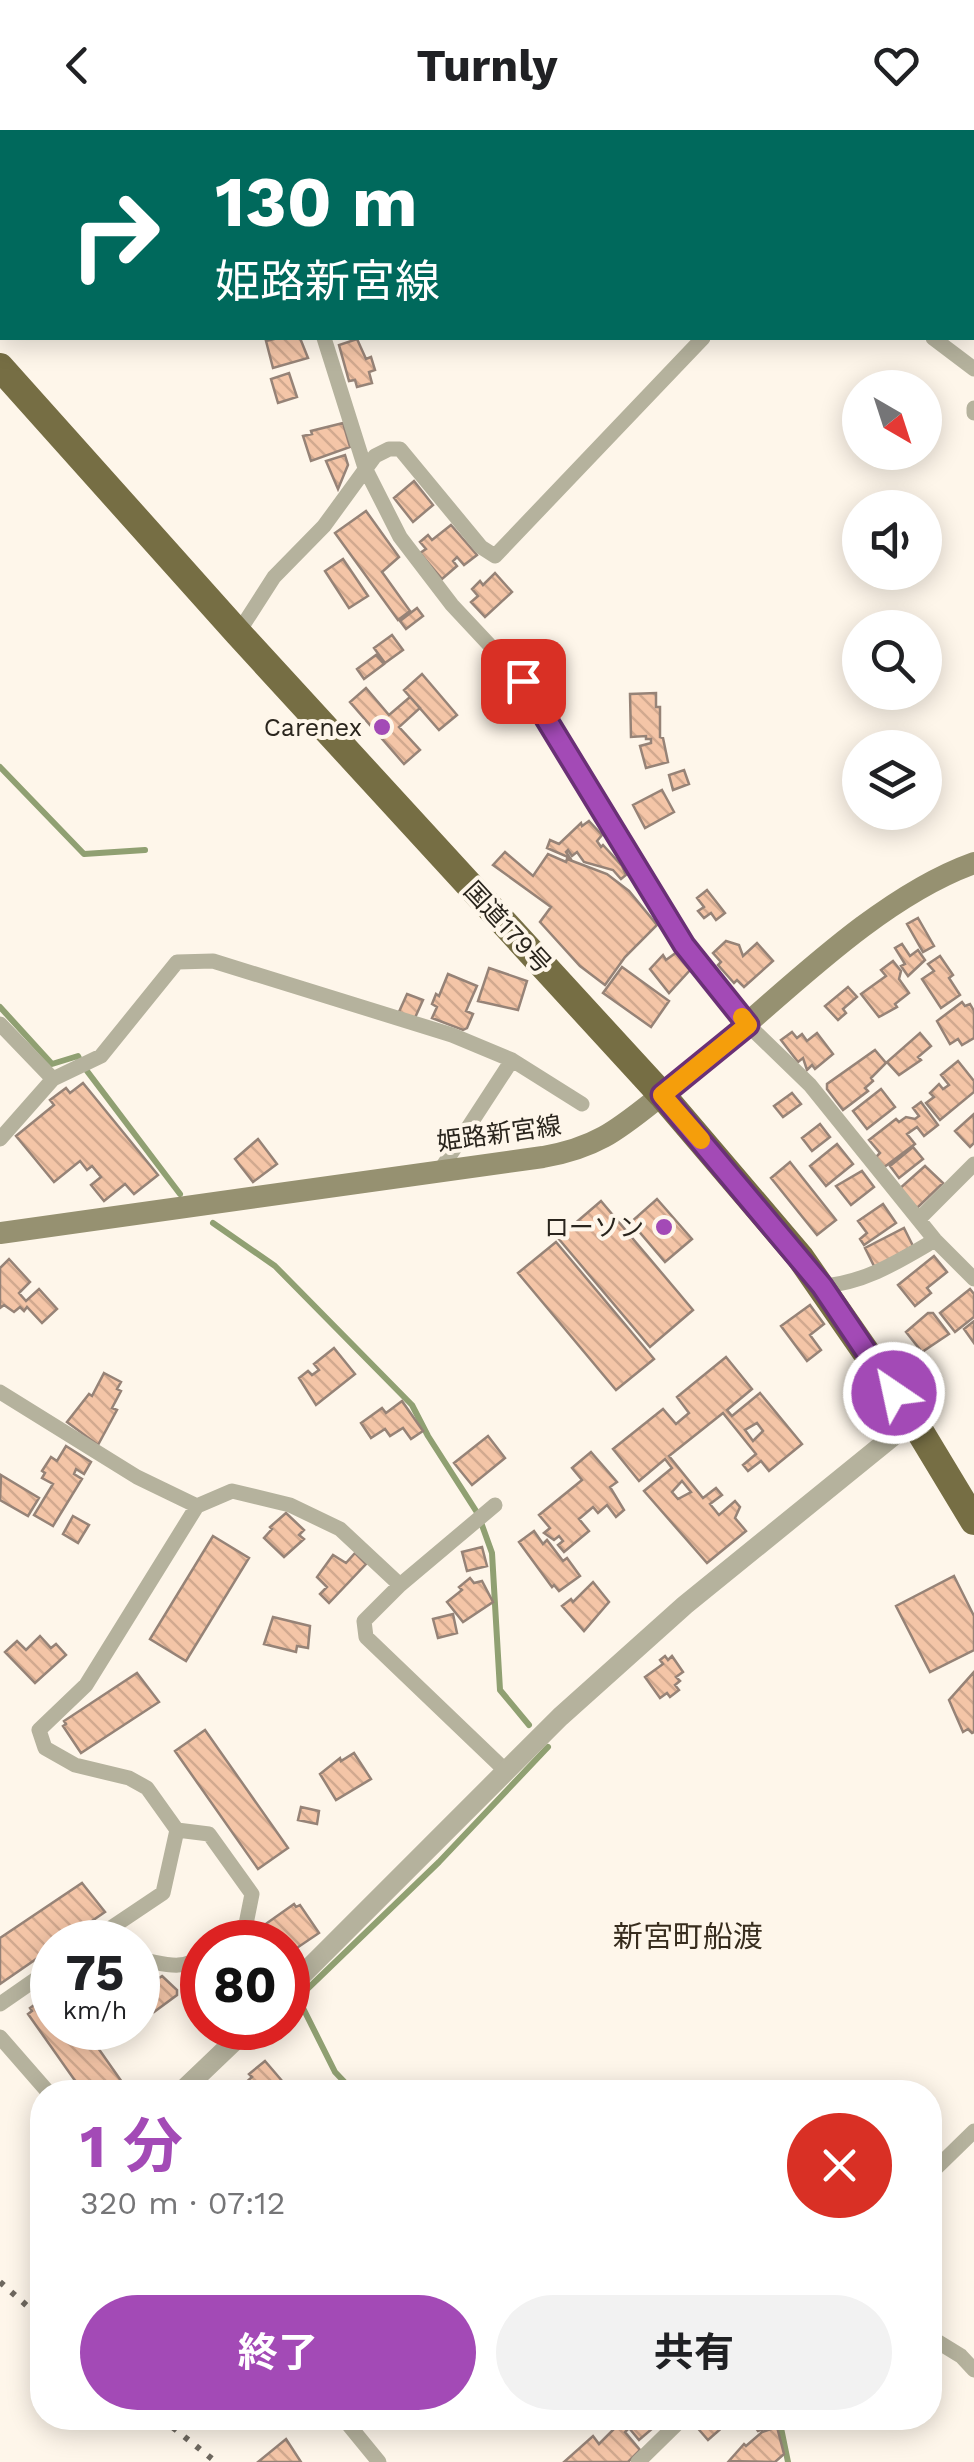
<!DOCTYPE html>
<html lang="ja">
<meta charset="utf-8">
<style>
body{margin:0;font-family:"Work Sans","Noto Sans JP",sans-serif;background:#f2f2f2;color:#202124;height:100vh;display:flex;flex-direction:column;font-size:38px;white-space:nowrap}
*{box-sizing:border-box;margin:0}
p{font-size:32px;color:#757577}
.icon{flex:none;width:55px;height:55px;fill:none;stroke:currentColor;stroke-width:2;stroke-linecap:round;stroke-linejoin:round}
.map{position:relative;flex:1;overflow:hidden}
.side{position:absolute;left:30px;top:1950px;width:912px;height:350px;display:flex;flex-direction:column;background:#fff;border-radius:40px;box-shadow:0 5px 25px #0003}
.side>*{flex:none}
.hud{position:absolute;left:0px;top:0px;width:975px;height:210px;box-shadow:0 5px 25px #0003;background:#00695c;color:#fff;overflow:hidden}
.needle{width:65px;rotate:141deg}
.controls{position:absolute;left:842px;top:240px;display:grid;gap:20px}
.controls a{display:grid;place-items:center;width:100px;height:100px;border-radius:50%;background:#fff;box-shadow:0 5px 25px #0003;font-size:50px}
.speed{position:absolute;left:30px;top:1790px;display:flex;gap:20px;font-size:50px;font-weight:700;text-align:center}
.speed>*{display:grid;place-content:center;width:130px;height:130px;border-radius:50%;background:#fff;box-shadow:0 5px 25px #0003;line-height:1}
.speed small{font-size:25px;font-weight:400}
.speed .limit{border:15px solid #d22;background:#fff;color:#111}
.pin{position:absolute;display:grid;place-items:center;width:85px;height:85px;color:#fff;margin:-42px;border-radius:20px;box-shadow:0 5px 15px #0006}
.me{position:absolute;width:110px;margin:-55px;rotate:326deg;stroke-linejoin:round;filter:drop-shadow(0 0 8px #0008)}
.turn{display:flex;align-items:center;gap:35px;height:210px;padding:0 50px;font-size:45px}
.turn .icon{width:130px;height:130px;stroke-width:2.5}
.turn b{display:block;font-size:70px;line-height:85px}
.round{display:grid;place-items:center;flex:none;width:105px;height:105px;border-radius:52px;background:#f2f2f2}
.head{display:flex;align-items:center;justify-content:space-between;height:170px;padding:0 50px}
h1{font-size:60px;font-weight:700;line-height:75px;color:#a34ab6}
.primary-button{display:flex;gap:20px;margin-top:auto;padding:20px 50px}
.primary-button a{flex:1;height:115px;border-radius:60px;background:#a34ab6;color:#fff;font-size:40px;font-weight:700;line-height:115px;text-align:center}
.primary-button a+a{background:#f2f2f2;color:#202124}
header{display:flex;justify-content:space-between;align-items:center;height:130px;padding:0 50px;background:#fff;font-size:45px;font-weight:700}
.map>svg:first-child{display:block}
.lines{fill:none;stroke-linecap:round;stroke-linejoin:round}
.stream{stroke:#90a072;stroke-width:6}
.building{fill:url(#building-back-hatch);stroke:#968377;stroke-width:2.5;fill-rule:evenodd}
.minor{stroke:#b5b29d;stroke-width:15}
.tertiary{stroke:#b5b29d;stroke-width:20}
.secondary{stroke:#969171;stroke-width:22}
.trunk{stroke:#766e44;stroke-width:28}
.rail{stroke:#6e685f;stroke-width:6;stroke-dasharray:5 10;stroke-linecap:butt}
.route-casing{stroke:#6a3076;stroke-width:25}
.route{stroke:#a34ab6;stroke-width:18}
.slow{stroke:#f59e0b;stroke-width:18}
.poi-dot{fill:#a34ab6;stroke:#fef6ea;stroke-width:4}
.labels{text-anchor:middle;stroke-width:8;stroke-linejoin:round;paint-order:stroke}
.poi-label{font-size:25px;fill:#2a251d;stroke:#fef6ea;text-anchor:end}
.street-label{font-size:25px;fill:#2a251d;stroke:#fef6ea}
.quarter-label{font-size:30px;fill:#372c1d;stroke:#fef6ea}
</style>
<header><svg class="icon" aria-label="back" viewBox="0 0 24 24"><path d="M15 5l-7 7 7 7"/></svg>Turnly<svg class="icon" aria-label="heart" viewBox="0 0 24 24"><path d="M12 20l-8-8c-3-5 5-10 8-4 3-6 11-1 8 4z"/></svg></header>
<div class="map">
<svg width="974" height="2332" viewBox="0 0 974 2332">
<defs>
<pattern id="building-back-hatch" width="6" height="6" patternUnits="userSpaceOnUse" patternTransform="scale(2.5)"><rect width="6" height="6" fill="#f4c5a7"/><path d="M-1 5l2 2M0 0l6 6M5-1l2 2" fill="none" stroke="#d1a98f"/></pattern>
</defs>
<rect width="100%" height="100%" fill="#fef6ea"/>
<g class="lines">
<path class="stream" d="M0 637 84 724 145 720
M0 877 52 934 78 926 80 930
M87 941 180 1064
M213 1093 275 1136 412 1275 428 1306 478 1384 492 1423 500 1560 529 1595
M354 1962 335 1942 298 1868 439 1732 548 1617
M779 2288 788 2332"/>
</g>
<path class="building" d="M278 208H300L308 228 273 238 266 211Z
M357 209 366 229 371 227 375 240 369 242 372 253 357 257 355 250 349 251 339 215Z
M289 243 297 267 278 273 271 249Z
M343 293 350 317 311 331 303 306 312 304 311 301Z
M345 325 348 335 338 359 326 331Z
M414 351 433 375 413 392 394 368Z
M366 381 399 427 382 442 410 481 398 490 335 403Z
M451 395 477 425 464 435 457 427 453 431 457 436 442 449 420 423 426 419 420 412 428 405 432 410Z
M343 429 368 466 349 478 325 441Z
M495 443 512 462 485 487 471 472 478 466 472 459 480 451 483 455Z
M417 478 423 486 406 499 400 491Z
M392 505 403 520 385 533 374 518Z
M376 525 384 534 364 549 357 539Z
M422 544 457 585 439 600 404 560Z
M366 558 389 585 410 567 420 578 399 597 420 620 404 634 350 572Z
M656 563V577H660V607L663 608 668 632 646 638 640 616 651 613V609H646V606L631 607 630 564Z
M684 640 689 654 673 660 669 645Z
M662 660 674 682 645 698 633 675Z
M589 691 602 705 597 711 601 717 603 715 622 736 626 745 621 749 613 740 584 732 577 722 572 726 568 720 566 722 570 728 547 718 550 710 559 714 581 693 582 696Z
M505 722 533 746 548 724 566 732 567 729 607 744 629 761 657 795 625 827 605 855 580 836 540 792 551 777 493 735Z
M707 760 725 783 716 790 711 783 704 788 698 781 704 777 697 768Z
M918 788 934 816 923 822 907 794Z
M726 811 739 815 743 826 757 813 773 831 744 857 737 850 734 853 718 835 721 832 713 823Z
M902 814 910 826 918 820 925 830 908 846 901 836 905 834 895 818Z
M677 822 691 839 669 863 650 839 663 825 666 830Z
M940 826 953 845 949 848 960 865 941 878 922 849 934 841 928 834Z
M893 831 901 841 899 849 909 863 895 874 897 877 879 887 861 864 886 846 881 840Z
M622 837 669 871 651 897 603 863Z
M489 838 527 851 518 880 478 871Z
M448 844 477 856 466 881 473 884 467 898 463 900 432 888 437 877 432 874 436 864 439 866Z
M848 857 857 867 843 879 846 883 838 890 825 876Z
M407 864 423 870 414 890 398 884Z
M962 872 965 876 970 874 974 881V908L962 915 958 909 950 914 937 891Z
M792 902 797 908 802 904 807 911 817 903 833 924 815 939 812 935 807 940 803 928 798 932 781 910Z
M920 903 931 916 918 927 921 930 899 945 887 932Z
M875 920 886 933 871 948 873 951 865 958 868 961 843 980 827 959V954Z
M958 931 974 951V962L940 990 926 973 934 967 930 963 939 954 943 959 949 955 941 945Z
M83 953 158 1045 134 1064 125 1054 104 1071 91 1055 101 1047 92 1036 87 1040 80 1031 54 1052 16 1006 54 975 50 970 66 958 70 963Z
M881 959 895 977 867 999 853 981Z
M792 963 801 974 783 987 774 976Z
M921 972 938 995 924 1006 917 997 907 1004 915 1014 883 1038 875 1028 880 1023 869 1010 896 989 899 992 906 987 915 989 919 986 913 978Z
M974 984V1013L970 1017 955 1001Z
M820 994 830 1007 812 1021 802 1008Z
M258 1009 277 1034 253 1052 235 1029Z
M837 1014 853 1034 826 1056 810 1036Z
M913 1017 923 1029 899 1048 890 1036Z
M790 1032 836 1090 817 1105 771 1048Z
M925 1036 943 1053 917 1078 898 1060Z
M862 1041 874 1057 851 1075 836 1056Z
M657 1069 692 1109 665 1132 631 1092Z
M601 1071 693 1180 650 1217 558 1108Z
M883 1074 896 1093 864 1115 860 1109 867 1103 858 1091Z
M904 1098 913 1116 875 1138 865 1118Z
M556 1112 654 1229 616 1260 518 1143Z
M934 1126 947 1142 927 1158 931 1163 915 1176 898 1155Z
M9 1129 30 1152 19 1163 26 1171 39 1159 57 1179 42 1193 27 1177 24 1181 20 1177 14 1182 4 1175 0 1178V1138Z
M970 1159 974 1164V1187L955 1202 940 1183Z
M810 1175 824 1194 810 1205 821 1220 807 1231 781 1196Z
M928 1183H933L949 1204 922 1222 906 1202Z
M974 1191V1213L964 1199Z
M334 1218 355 1244 316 1275 299 1248 308 1241 312 1245 319 1240 314 1234Z
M726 1227 752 1259 727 1280 732 1286 760 1263 802 1314 769 1341 761 1331 748 1341 743 1335 756 1324 723 1283 669 1326 703 1368 716 1358 722 1365 710 1374 719 1385 735 1371 740 1377 735 1388 746 1401 707 1433 644 1361 672 1338 665 1329 639 1351 613 1319 663 1279 676 1294 689 1283 677 1267ZM757 1293 763 1301 753 1311 745 1300ZM682 1351 691 1362 678 1369 672 1362Z
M104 1243 121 1252 117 1259 121 1261 112 1278 117 1280 98 1315 67 1292 89 1264 92 1266Z
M402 1271 423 1301 411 1309 403 1298 390 1306 385 1299 371 1308 361 1293 382 1278 386 1283Z
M488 1306 505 1328 472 1355 454 1333Z
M66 1316 91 1332 84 1344 76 1339 74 1344 82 1349 53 1396 34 1385 53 1354 42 1348 45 1343 42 1341 51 1327 57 1331Z
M591 1322 617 1352 610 1357 624 1380 616 1387 607 1375 598 1383 593 1377 579 1389 589 1401 564 1422 558 1415 563 1411 559 1406 554 1410 544 1403 550 1398 539 1385 582 1350 572 1338Z
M1 1345 39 1368 28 1386 0 1370Z
M286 1383 304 1400 299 1405 304 1409 284 1427 264 1408 272 1399 270 1397Z
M73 1386 89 1395 78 1413 63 1404Z
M534 1401 543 1414 547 1410 563 1431 567 1428 580 1446 559 1461 554 1455 552 1457 519 1412Z
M213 1406 249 1428 186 1531 150 1509Z
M482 1417 487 1436 467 1441 462 1422Z
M355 1423 366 1434 329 1473 320 1464 327 1457 317 1447 333 1425 346 1433Z
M954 1446 974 1486V1520L930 1542 896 1476Z
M470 1448 474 1453 482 1451 493 1472 463 1492 447 1472 462 1460 459 1457Z
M593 1452 609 1472 584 1501 562 1476 571 1469 573 1472Z
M453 1484 457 1503 438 1508 433 1489Z
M273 1487 310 1496 308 1518 297 1516 296 1522 264 1514Z
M40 1506 51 1518 56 1514 66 1525 35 1553 5 1522 17 1511 26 1520Z
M665 1526 668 1530 672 1526 683 1542 676 1547 680 1551 675 1555 679 1560 670 1567 667 1563 660 1568 645 1547 663 1534 660 1530Z
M974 1542V1602L972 1603 968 1599 963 1602 949 1570Z
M137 1543 159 1572 81 1623 63 1596 66 1594 64 1591Z
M205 1600 288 1718 258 1739 175 1621Z
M354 1623 371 1649 336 1670 320 1644 340 1628 341 1631Z
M301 1677 319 1681 317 1694 298 1690Z
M82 1753 105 1782 61 1812H52V1818L0 1854V1808Z
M294 1774 296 1777 300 1775 319 1803 288 1824V1812H251L261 1805 260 1798Z
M162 1846 177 1860V1865L154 1882 139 1862Z
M202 1853V1890L187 1868Z
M52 1862V1898H84L129 1962H83L28 1884 32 1881 30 1878Z
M265 1931 283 1952 278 1956 279 1962H251L244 1954 252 1947 249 1944Z
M617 2288H643L653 2298 639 2310 629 2298 625 2302 640 2320 628 2332H564L593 2306 599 2314 619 2294Z
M701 2288H733L708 2310 694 2294Z
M749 2288H773L776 2294 758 2301Z
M777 2297 784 2324 775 2332 729 2331 744 2314 746 2316 762 2302Z
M286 2309 301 2332H258Z"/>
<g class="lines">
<path class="minor" d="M684 0 685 2
M775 0V2
M73 2 74 0
M171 2 172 0
M253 2 257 1
M0 103 2 101
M324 208 365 338 400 407 452 475 523 551 684 815 748 895 810 955 935 1110 974 1149
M933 208 974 239
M974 278V283
M238 503 274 447 324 396 375 326 389 319H400L481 417 495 426 703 208
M0 894 53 949
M0 1009 53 949 101 926 177 832 213 831 452 905 512 930 582 974
M441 1039 512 930
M919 1089 974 1034
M822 1156C865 1153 899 1131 935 1110
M0 1262 137 1347 197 1376 232 1361 290 1375 340 1399 400 1455 495 1375
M400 1455 364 1491 366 1507 507 1642
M177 1700 209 1704 252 1764 246 1794 220 1812
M90 1812 163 1763 177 1700 147 1658 129 1648 75 1635 45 1618 39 1600 86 1555 197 1376
M138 1834 143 1830C166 1834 182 1841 202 1826
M0 1874 52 1838
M0 1907 48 1962
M930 2044 974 2001
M930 2207 961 2226 974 2240
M343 2288 379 2332
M638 2332 683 2288"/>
<path class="tertiary" d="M288 1859 560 1587 685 1475 913 1290
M181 1962 248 1898"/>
<path class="secondary" d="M0 1103 543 1027C602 1017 623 995 668 960 761 889 865 772 974 733"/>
<path class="trunk" d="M0 237 238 503 662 965 800 1127 913 1290 974 1391"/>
<path class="rail" d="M0 2152 42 2189
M161 2288 216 2332"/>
</g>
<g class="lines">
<defs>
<path id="route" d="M523 551 684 815 748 895 662 965 822 1156 894 1263"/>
</defs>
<use href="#route" class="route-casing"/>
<use href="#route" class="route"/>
<path class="slow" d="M701 1010 662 965 748 895 742 887"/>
</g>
<g class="poi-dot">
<circle cx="382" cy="597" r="10"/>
<circle cx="664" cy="1097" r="10"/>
</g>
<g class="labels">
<g class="poi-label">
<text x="362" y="606">Carenex</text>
<text x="644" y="1106">ローソン</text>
</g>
<g class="street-label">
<text transform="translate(508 797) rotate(47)" y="9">国道179号</text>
<text transform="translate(499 1003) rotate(-8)" y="9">姫路新宮線</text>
</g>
<g class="quarter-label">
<text x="688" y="1817">新宮町船渡</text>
</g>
</g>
</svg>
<div class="controls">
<a><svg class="needle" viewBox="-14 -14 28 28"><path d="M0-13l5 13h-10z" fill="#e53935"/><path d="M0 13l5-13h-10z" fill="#757577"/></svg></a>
<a><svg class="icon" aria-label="sound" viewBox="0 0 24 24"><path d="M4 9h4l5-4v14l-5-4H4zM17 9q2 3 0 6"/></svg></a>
<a><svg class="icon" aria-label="search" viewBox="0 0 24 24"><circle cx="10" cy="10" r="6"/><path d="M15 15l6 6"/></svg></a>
<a><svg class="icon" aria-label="layers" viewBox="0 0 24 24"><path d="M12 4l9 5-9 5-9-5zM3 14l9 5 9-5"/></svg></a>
</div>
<div class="speed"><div>75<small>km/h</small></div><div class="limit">80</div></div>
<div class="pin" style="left:523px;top:551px;background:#d93025"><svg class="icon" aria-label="arrive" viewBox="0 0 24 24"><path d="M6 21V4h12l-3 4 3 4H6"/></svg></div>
<svg class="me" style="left:894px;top:1263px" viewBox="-20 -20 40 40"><circle r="17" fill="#a34ab6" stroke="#fff" stroke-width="3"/><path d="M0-11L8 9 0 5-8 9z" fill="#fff"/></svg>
<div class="hud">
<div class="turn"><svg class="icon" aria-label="right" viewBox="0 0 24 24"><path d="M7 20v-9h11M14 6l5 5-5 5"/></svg><div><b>130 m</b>姫路新宮線</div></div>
</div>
<section class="side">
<div class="head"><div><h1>1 分</h1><p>320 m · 07:12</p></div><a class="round" style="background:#d93025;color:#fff"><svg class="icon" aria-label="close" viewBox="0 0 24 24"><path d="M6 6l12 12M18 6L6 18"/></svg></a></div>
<div class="primary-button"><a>終了</a><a>共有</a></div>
</section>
</div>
